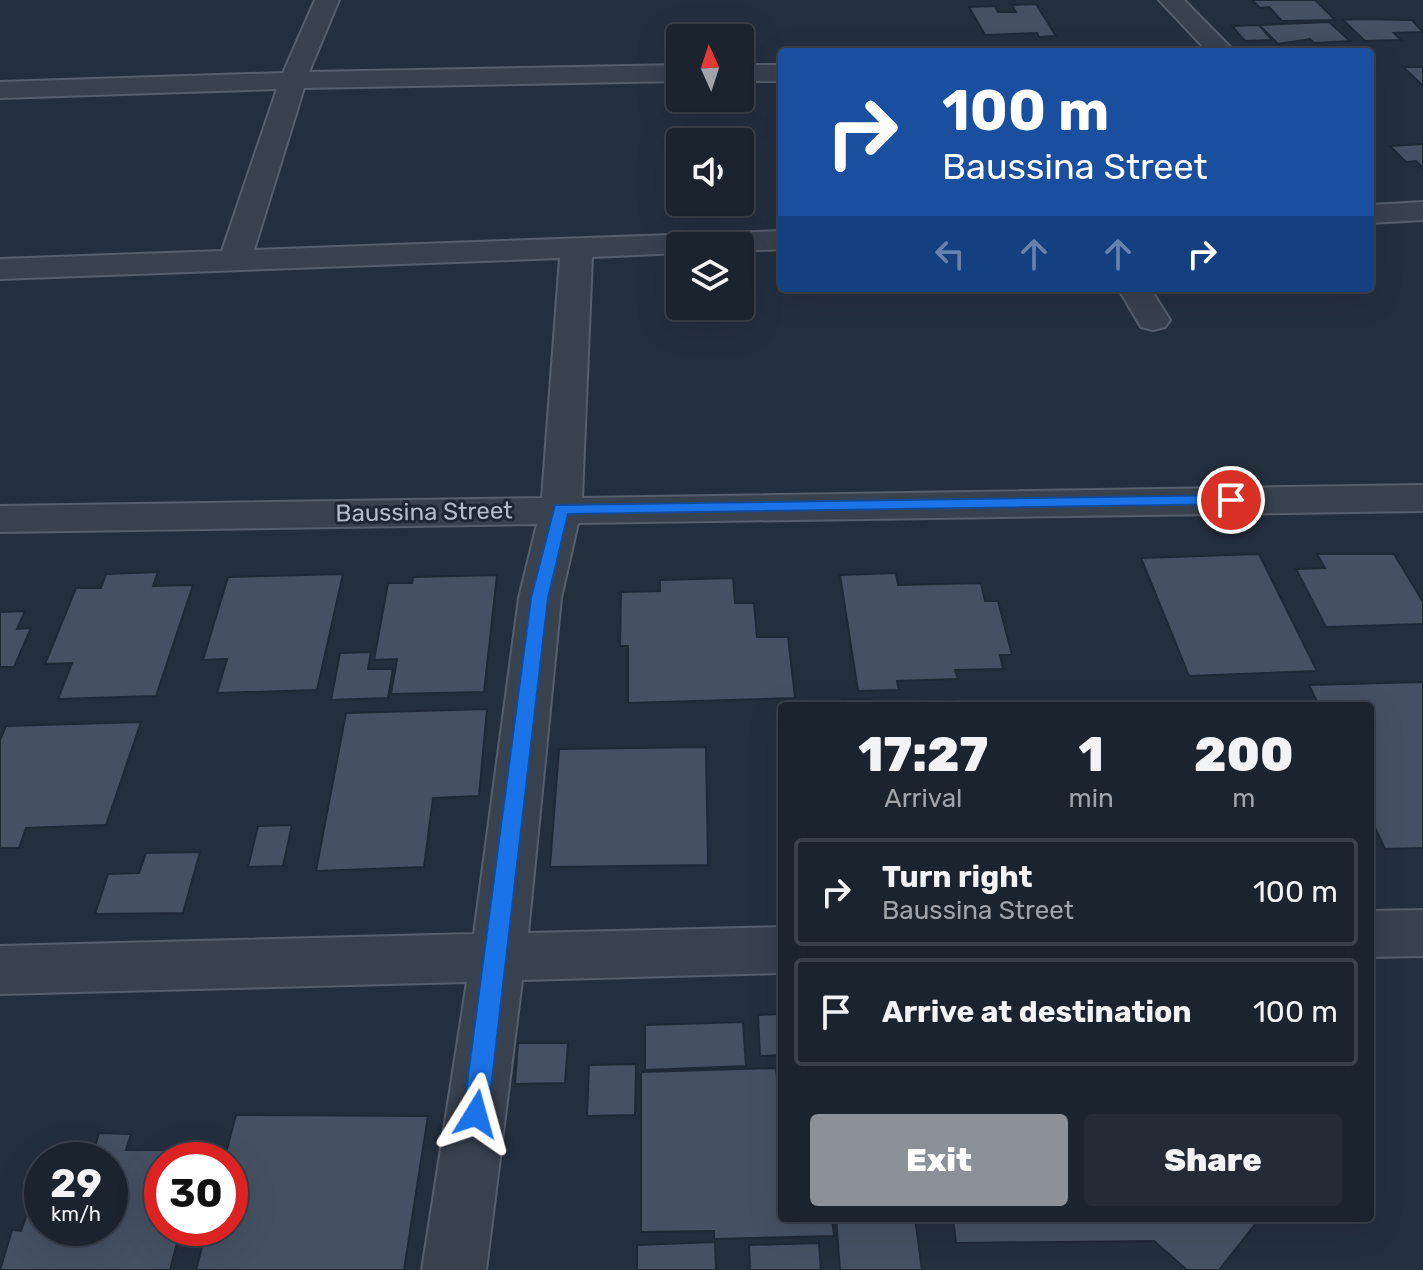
<!DOCTYPE html>
<style>
body{margin:0;font-family:Rubik,sans-serif;background:#242b36;color:#f1f3f6;height:100vh;display:flex;flex-direction:column;font-size:30px;white-space:nowrap}
*{box-sizing:border-box;margin:0}
p{font-size:26px;color:#a0a4aa}
.icon{flex:none;width:44px;height:44px;fill:none;stroke:currentColor;stroke-width:2;stroke-linecap:round;stroke-linejoin:round}
.map{position:relative;flex:1;overflow:hidden}
.sheet{position:absolute;left:778px;top:702px;width:596px;height:520px;display:flex;flex-direction:column;background:#1b232e;border-radius:8px;box-shadow:0 8px 32px #0002,0 0 0 2px #39404a}
.sheet>*{flex:none}
.banner{position:absolute;left:778px;top:48px;width:596px;height:244px;border-radius:8px;box-shadow:0 8px 32px #0002,0 0 0 2px #39404a;background:#1a4fa0;color:#fff;overflow:hidden}
.needle{width:52px;rotate:357deg}
.tools{position:absolute;left:666px;top:24px;display:grid;gap:16px}
.tools a{display:grid;place-items:center;width:88px;height:88px;border-radius:8px;background:#1b232e;box-shadow:0 8px 32px #0002,0 0 0 2px #39404a;font-size:40px}
.speed{position:absolute;left:24px;top:1142px;display:flex;gap:16px;font-size:40px;font-weight:700;text-align:center}
.speed>*{display:grid;place-content:center;width:104px;height:104px;border-radius:50%;background:#1b232e;box-shadow:0 8px 32px #0002,0 0 0 2px #39404a;line-height:1}
.speed small{font-size:20px;font-weight:400}
.speed .limit{border:12px solid #d22;background:#fff;color:#111}
.pin{position:absolute;display:grid;place-items:center;width:68px;height:68px;color:#fff;margin:-34px;border:4px solid #fff;border-radius:50%;box-shadow:0 2px 8px #0007}
.me{position:absolute;width:88px;margin:-44px;rotate:8deg;stroke-linejoin:round;filter:drop-shadow(0 0 6px #0008)}
.turn{display:flex;align-items:center;gap:28px;height:168px;padding:0 32px;font-size:36px}
.turn .icon{width:104px;height:104px;stroke-width:2.5}
.turn b{display:block;font-size:56px;line-height:68px}
.lanes{display:flex;align-items:center;height:76px;padding:0 32px;background:#0003;justify-content:center;gap:40px;direction:ltr}
.lanes .off{opacity:.35}
.eta{display:flex;justify-content:space-evenly;align-items:center;height:136px;text-align:center}
.eta b{font-size:48px;font-weight:800;line-height:56px}
.action{display:flex;gap:16px;margin-top:auto;padding:16px 32px}
.action a{flex:1;height:92px;border-radius:8px;background:#8c9099;color:#fff;font-size:32px;font-weight:800;line-height:92px;text-align:center}
.action a+a{background:#242b36;color:#f1f3f6}
ul{padding:0;list-style:none}
li{display:flex;align-items:center;gap:24px;height:108px;margin:0 16px 12px;padding:0 16px;border:4px solid #39404a;border-radius:8px}
li div{flex:1}
li b{display:block;font-size:30px}
li em{font-style:normal}
.map>svg:first-child{display:block}
.building{fill:#455162;stroke:#1f2835;stroke-width:2}
.lines{fill:none;stroke-linecap:round;stroke-linejoin:round}
.minor-casing{stroke:#565f6c;stroke-width:4}
.minor{fill:#38414e;fill-rule:evenodd}
.route{fill:#1a73e8;stroke:#114b97;stroke-width:2}
.labels{text-anchor:middle;stroke-width:6;stroke-linejoin:round;paint-order:stroke}
.street-label{font-size:24px;fill:#b4bcc9;stroke:#1d2633}
</style>
<div class="map">
<svg width="1423" height="1270" viewBox="0 0 1423 1270">
<rect width="100%" height="100%" fill="#242f3e"/>
<path class="building" d="M1252 0H1315L1335 20 1282 21 1269 7 1260 8Z
M1036 4 1056 36 1039 37 1037 33 985 35 969 7 995 6 998 12H1016L1012 5Z
M1355 19 1412 20 1423 32 1394 33 1401 40 1365 41 1343 20Z
M1329 22 1350 41 1314 43 1310 39 1278 44 1259 25Z
M1259 25 1272 40 1245 41 1232 26Z
M1403 67H1423V86Z
M1423 144V168L1416 161 1406 162 1390 146Z
M1259 554 1317 671 1189 676 1141 558Z
M1317 554H1394L1423 602V624L1326 627 1296 569 1325 568Z
M158 572 153 586 193 585 156 696 58 699 72 663 45 664 76 588H101L106 574Z
M896 573 898 585 981 583 985 601H998L1012 655H1000L1003 669 955 670 958 679 897 681 899 690 858 691 840 575Z
M343 574 317 690 217 693 227 659 203 660 228 577Z
M497 575 484 692 391 694 397 659 374 660 388 583H412L413 577Z
M733 578 735 603H754L757 637H788L795 698 628 703V646H620L621 592 660 591V580Z
M25 611 17 629 31 628 14 667H0V612Z
M371 652 368 669H393L388 698 331 700 340 653Z
M1423 682V848L1385 849 1370 817V706H1319L1309 685Z
M842 699H871L873 706H843Z
M956 700 957 706H915L914 701Z
M487 709 479 796 433 798 424 867 316 871 346 713Z
M141 722 106 825 26 828 19 848H0V740L6 726Z
M706 747 708 865 550 867 559 749Z
M292 825 283 866 248 867 258 826Z
M200 852 183 913 95 914 108 874 139 873 146 853Z
M782 1014V1055L760 1056 758 1015Z
M743 1022 746 1066 645 1070V1025Z
M518 1043H568L565 1083 515 1084Z
M636 1064 635 1115 587 1116 589 1065Z
M776 1068 778 1086H782V1218H832L834 1236 714 1239V1231L641 1232V1072Z
M236 1115 428 1116 404 1270H196L207 1228H230V1160H224Z
M99 1133 131 1134 126 1150H202L199 1160H162V1228H181L170 1270H0L12 1230 21 1231 42 1171V1228H110V1160H91Z
M836 1218H915L922 1270H840Z
M953 1218H1260L1219 1270H1187L1154 1241 956 1243Z
M715 1242 716 1270H637V1245Z
M819 1243 821 1270H750L749 1245Z"/>
<g class="lines">
<defs>
<path id="minor" d="M315 0H339L309 72 680 65V81L304 88 254 250 782 231V249L740 251V246H680V253L592 257 582 498 1423 485V511L578 523 561 598 528 933 782 927V973L522 980 486 1270H422L467 982 0 994V946L474 934 519 598 537 524 0 532V506L542 498 560 258 0 279V259L222 251 277 89 0 98V82L283 73Z
M1159 0H1184L1235 52H1208Z
M740 65H782V81H740Z
M1423 202V220L1370 223V205Z
M1118 288H1150L1170 320 1165 327 1153 330 1141 327Z
M1423 910V956L1370 957V911Z"/>
</defs>
<use href="#minor" class="minor-casing"/>
<use href="#minor" class="minor"/>
</g>
<path class="route" d="M1231 495 1240 500 1237 504 568 514 548 598 488 1114 484 1122 476 1125 467 1122 463 1114 531 598 555 505Z"/>
<g class="labels">
<g class="street-label">
<text transform="translate(424 512) rotate(-1)" y="8">Baussina Street</text>
</g>
</g>
</svg>
<div class="tools">
<a><svg class="needle" viewBox="-14 -14 28 28"><path d="M0-13l5 13h-10z" fill="#e53935"/><path d="M0 13l5-13h-10z" fill="#a0a4aa"/></svg></a>
<a><svg class="icon" aria-label="sound" viewBox="0 0 24 24"><path d="M4 9h4l5-4v14l-5-4H4zM17 9q2 3 0 6"/></svg></a>
<a><svg class="icon" aria-label="layers" viewBox="0 0 24 24"><path d="M12 4l9 5-9 5-9-5zM3 14l9 5 9-5"/></svg></a>
</div>
<div class="speed"><div>29<small>km/h</small></div><div class="limit">30</div></div>
<div class="pin" style="left:1231px;top:500px;background:#d93025"><svg class="icon" aria-label="arrive" viewBox="0 0 24 24"><path d="M6 21V4h12l-3 4 3 4H6"/></svg></div>
<svg class="me" style="left:476px;top:1114px" viewBox="-20 -20 40 40"><path d="M0-17L14 15 0 8-14 15z" fill="#1a73e8" stroke="#fff" stroke-width="4"/></svg>
<div class="banner">
<div class="turn"><svg class="icon" aria-label="right" viewBox="0 0 24 24"><path d="M7 20v-9h11M14 6l5 5-5 5"/></svg><div><b>100 m</b>Baussina Street</div></div>
<div class="lanes"><svg class="icon off" aria-label="left" viewBox="0 0 24 24"><path d="M17 20v-9H6M10 6l-5 5 5 5"/></svg><svg class="icon off" aria-label="ahead" viewBox="0 0 24 24"><path d="M12 20V5M6 11l6-6 6 6"/></svg><svg class="icon off" aria-label="ahead" viewBox="0 0 24 24"><path d="M12 20V5M6 11l6-6 6 6"/></svg><svg class="icon" aria-label="right" viewBox="0 0 24 24"><path d="M7 20v-9h11M14 6l5 5-5 5"/></svg></div>
</div>
<section class="sheet">
<div class="eta">
<div><b>17:27</b><p>Arrival</p></div>
<div><b>1</b><p>min</p></div>
<div><b>200</b><p>m</p></div>
</div>
<ul>
<li><svg class="icon" aria-label="right" viewBox="0 0 24 24"><path d="M7 20v-9h11M14 6l5 5-5 5"/></svg><div><b>Turn right</b><p>Baussina Street</p></div><em>100 m</em></li>
<li><svg class="icon" aria-label="arrive" viewBox="0 0 24 24"><path d="M6 21V4h12l-3 4 3 4H6"/></svg><div><b>Arrive at destination</b></div><em>100 m</em></li>
</ul>
<div class="action"><a>Exit</a><a>Share</a></div>
</section>
</div>
